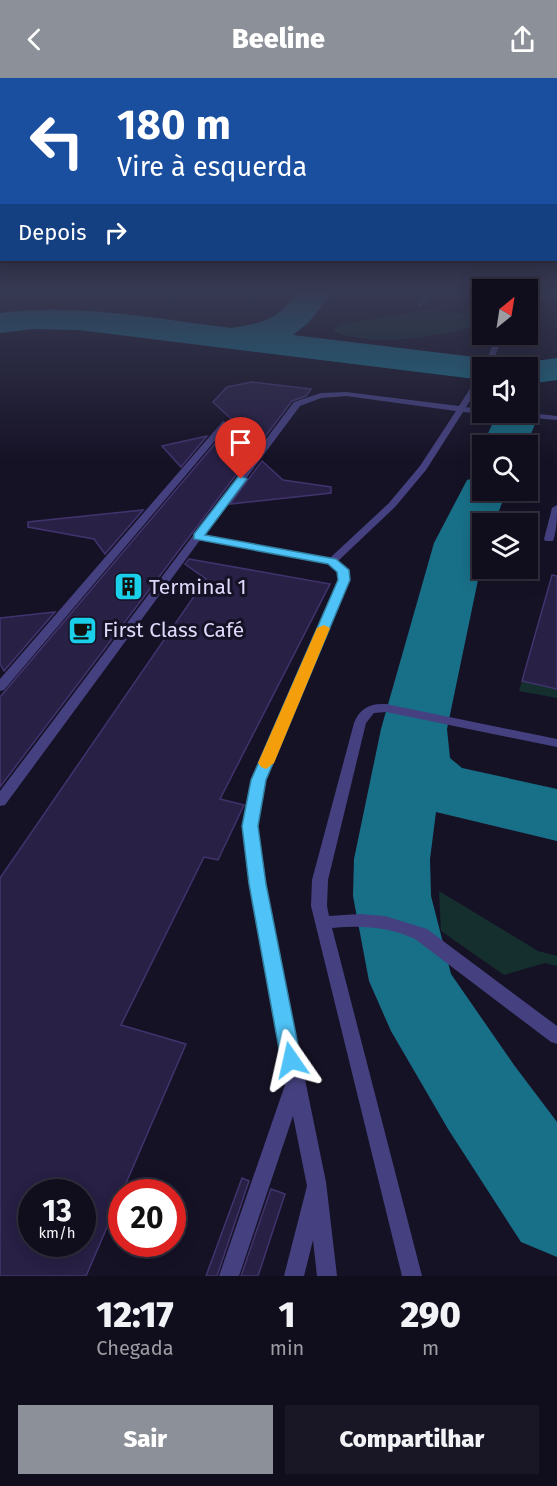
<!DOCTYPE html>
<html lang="pt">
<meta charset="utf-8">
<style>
body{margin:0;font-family:"Fira Sans",sans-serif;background:#191725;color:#f1f3f6;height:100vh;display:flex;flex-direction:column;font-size:22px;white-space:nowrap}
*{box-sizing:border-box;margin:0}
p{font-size:20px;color:#9c9ca3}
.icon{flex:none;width:33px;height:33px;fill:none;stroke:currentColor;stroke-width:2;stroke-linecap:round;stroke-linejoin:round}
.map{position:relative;height:1198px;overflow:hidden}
.side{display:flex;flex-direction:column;background:#100e1c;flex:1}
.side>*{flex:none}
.hud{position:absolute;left:0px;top:0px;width:558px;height:183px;box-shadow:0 3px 15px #0003,0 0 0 2px #302e3b;background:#1a4fa0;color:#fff;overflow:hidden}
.needle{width:39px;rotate:30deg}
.controls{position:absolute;left:472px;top:201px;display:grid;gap:12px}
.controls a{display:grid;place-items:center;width:66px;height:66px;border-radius:0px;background:#100e1c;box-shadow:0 3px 15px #0003,0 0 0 2px #302e3b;font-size:30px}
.speed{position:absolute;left:18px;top:1101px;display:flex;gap:12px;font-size:30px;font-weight:700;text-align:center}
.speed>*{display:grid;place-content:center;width:78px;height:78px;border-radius:50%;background:#100e1c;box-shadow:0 3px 15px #0003,0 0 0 2px #302e3b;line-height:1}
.speed small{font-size:15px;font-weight:400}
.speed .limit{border:9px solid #d22;background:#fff;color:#111}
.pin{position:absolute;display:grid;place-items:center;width:51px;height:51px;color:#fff;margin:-62px -26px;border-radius:50% 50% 50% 0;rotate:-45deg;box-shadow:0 0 6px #0007}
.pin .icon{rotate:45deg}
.me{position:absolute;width:66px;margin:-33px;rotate:349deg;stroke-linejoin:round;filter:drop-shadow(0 0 4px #0008)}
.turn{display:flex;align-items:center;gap:21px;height:126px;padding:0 18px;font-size:27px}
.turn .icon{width:78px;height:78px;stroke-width:2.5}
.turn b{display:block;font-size:42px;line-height:51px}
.then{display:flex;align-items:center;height:57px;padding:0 18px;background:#0003;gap:12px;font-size:22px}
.eta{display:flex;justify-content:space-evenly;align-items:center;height:102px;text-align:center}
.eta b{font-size:36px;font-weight:800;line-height:42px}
.button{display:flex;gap:12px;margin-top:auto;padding:12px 18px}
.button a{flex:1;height:69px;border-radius:0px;background:#8c9099;color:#fff;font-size:24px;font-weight:800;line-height:69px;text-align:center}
.button a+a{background:#191725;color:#f1f3f6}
header{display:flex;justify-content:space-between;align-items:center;height:78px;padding:0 18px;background:#8c9099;color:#fff;font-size:27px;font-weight:800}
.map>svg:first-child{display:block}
.green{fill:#152f2f}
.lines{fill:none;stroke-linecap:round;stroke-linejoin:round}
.taxiway{fill:#187088;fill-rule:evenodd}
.building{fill:#282045;stroke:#41346e;stroke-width:1.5;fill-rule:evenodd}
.service{fill:#454180;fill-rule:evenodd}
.route{fill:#4fc3f7;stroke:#337fa1;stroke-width:1.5}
.slow{fill:#f59e0b}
.labels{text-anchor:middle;stroke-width:6;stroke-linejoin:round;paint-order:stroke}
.poi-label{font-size:21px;fill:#dfdafb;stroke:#161226;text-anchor:start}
</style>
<header><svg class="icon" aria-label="back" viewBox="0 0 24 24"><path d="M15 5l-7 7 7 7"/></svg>Beeline<svg class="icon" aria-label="share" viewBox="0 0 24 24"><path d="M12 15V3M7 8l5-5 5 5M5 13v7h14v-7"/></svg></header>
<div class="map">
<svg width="557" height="1198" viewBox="0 0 557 1198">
<rect width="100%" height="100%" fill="#161226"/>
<path class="green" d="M429 232 465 236 483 235V247C439 256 404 266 359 260 350 258 340 258 333 251L342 246Z
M522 603 557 611V620L519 613Z
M439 813 538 873 557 878V888L545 885 504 897 441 853Z"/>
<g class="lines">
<path class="taxiway" d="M298 216H331L309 244 293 257 483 280 496 283 501 290H483V302L79 252 32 251 0 255V235C77 225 155 241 232 250 267 244 273 243 298 216Z
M557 280V302L528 306V290H512L514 286Z
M528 324 534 325 540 334 526 368H483V369L482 368 498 334H528Z
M483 398V412H507L494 446H483V478L447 651 450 680 462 690 557 711V763L436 734 430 781 431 818 451 896 514 987 557 1044V1179L521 1164 448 1051 391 953 369 903 353 818 354 781 381 651 434 465 467 402Z"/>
</g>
<path class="building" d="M252 304 311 311 306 318 292 323 0 709V619L225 354 242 351 213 324 227 309Z
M207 358 181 389 162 368Z
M262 383 283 402 331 409V415L230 426Z
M143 432 105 476 94 461 28 449V444Z
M189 481 330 506 220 721 244 727 218 782 204 779 121 947 186 966 86 1198H0V800L206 501 185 486ZM32 1114H82V1166H32Z
M552 497 557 498V611L522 603Z
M55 534 4 593 0 586V540Z
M242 1100 249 1103 217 1198H206Z
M271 1111 285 1116 258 1198H241Z"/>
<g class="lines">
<path class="service" d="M177 216H184L179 220H175Z
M423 216H429L422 228H418Z
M550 216H557V218L528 224V220Z
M497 256H504L490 290 483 291Z
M480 295H483V303L466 329 483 332V334H522L557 338V342L463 334 426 392 395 429 338 483 348 492 349 502 266 702 257 748 265 806 326 1104 337 1198H317L313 1162 304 1198H284L307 1108 293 1038 239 1198H219L286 1004 249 806 243 748 252 702 339 502 338 493 329 486 200 462 5 727 0 728V713L294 324 321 315 346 314 459 328ZM346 318 456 333 420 388 389 425 330 480 204 457 300 328 321 320Z
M223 343 230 345 4 612 0 613V601Z
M557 427C557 440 557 451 553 463H545L544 461 552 430Z
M386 626 557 661V669L386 634 374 635 366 645 328 802 327 828 329 838 360 836 385 838 427 851 557 948V966L551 964 415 861C389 849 361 847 332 850L422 1198H402L311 828 312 802 354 645C360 630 370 625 386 626Z"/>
</g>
<linearGradient id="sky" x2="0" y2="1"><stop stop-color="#0c0a15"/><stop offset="0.56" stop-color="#363952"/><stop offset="1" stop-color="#363952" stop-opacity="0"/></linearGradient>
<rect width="557" height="383" fill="url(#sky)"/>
<path class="route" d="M241 398 247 401 205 457 336 481 349 492 350 502 266 702 258 748 266 806 301 982 298 989 291 991 284 989 281 982 249 806 242 748 251 702 338 502 337 494 328 486 194 461V456L238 399Z"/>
<path class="slow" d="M324 547 330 550 274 685 266 691 261 689 258 685 317 550Z"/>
<defs>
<symbol id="building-square" viewBox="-11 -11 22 22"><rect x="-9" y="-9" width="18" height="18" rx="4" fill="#19cfe9" stroke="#161226"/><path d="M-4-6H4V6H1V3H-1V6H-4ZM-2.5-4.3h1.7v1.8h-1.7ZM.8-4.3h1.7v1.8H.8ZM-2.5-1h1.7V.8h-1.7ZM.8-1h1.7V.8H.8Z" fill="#111"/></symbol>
<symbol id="cafe-square" viewBox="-11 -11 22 22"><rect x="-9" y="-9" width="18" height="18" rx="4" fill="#19cfe9" stroke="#161226"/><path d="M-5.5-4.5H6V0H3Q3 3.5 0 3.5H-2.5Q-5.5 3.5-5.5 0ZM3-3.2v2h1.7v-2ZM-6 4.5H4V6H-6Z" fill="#111"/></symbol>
</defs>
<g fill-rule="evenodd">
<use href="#building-square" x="112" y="492" width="33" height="33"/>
<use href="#cafe-square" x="66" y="536" width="33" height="33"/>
</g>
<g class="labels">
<g class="poi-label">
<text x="149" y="516">Terminal 1</text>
<text x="103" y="559">First Class Café</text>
</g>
</g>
</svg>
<div class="controls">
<a><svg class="needle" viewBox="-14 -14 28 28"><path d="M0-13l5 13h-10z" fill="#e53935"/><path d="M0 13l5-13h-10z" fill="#9c9ca3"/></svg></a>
<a><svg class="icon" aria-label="sound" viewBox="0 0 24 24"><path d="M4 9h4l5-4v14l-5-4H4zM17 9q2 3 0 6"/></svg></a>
<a><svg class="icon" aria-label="search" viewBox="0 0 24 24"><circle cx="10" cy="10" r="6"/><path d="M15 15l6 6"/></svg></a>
<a><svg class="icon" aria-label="layers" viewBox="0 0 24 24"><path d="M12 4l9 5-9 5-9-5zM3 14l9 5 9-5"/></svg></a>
</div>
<div class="speed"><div>13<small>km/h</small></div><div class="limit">20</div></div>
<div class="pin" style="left:241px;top:401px;background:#d93025"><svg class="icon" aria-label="arrive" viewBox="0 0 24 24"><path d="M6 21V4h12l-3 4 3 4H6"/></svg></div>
<svg class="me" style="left:291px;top:982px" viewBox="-20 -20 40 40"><path d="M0-17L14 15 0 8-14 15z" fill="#4fc3f7" stroke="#fff" stroke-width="4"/></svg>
<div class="hud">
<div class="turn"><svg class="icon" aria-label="left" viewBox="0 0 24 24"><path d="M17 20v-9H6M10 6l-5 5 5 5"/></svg><div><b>180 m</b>Vire à esquerda</div></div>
<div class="then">Depois<svg class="icon" aria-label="right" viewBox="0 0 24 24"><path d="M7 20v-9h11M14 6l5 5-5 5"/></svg></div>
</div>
</div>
<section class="side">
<div class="eta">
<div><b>12:17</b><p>Chegada</p></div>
<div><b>1</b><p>min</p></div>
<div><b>290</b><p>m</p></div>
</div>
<div class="button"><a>Sair</a><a>Compartilhar</a></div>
</section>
